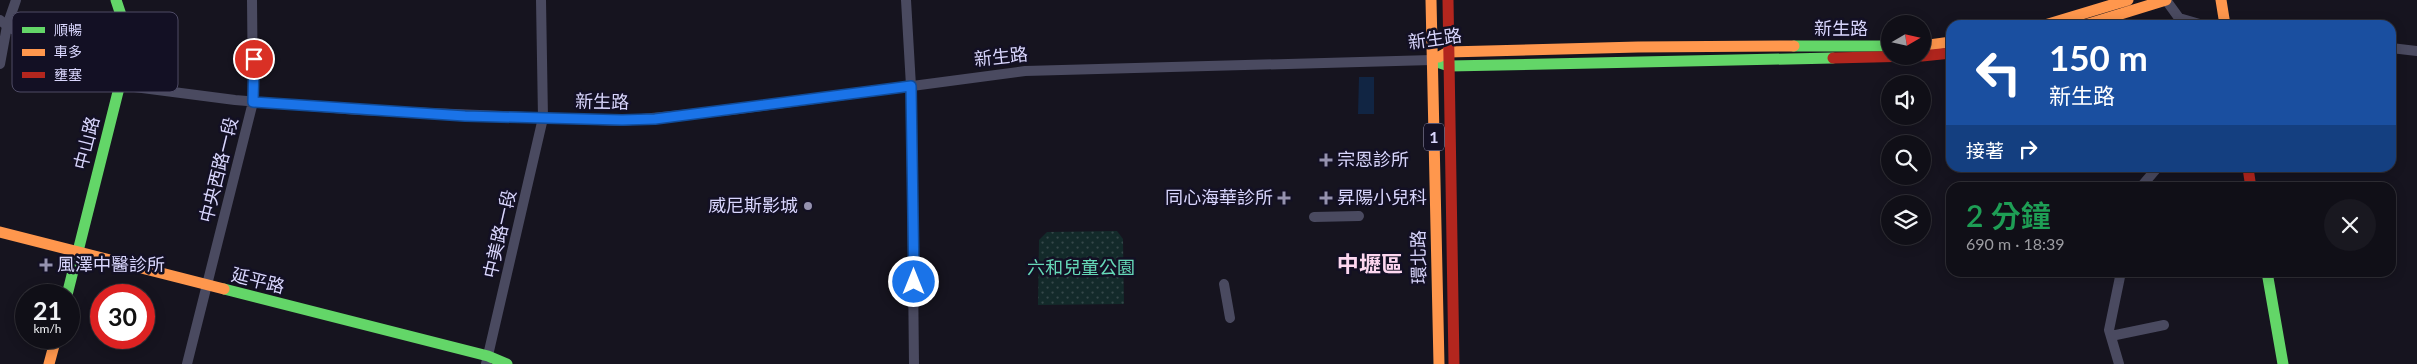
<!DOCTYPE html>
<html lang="zh-TW">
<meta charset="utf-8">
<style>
body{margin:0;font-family:Lato,"Noto Sans TC",sans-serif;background:#191820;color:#f1f3f6;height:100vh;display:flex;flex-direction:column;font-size:19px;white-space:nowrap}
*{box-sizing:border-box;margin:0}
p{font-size:16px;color:#9c9ca1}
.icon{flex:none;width:28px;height:28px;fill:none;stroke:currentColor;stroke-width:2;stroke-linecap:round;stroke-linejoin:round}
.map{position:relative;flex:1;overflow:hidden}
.panel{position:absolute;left:1946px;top:182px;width:450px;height:95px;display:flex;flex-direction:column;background:#100f17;border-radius:15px;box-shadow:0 2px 12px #0003,0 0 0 1px #302f36}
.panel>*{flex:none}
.top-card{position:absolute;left:1946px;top:20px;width:450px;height:152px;border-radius:15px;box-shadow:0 2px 12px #0003,0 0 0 1px #302f36;background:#1a4fa0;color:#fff;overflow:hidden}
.needle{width:32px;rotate:81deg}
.fabs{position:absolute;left:1881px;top:15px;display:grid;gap:10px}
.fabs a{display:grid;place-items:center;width:50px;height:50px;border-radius:50%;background:#100f17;box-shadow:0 2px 12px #0003,0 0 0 1px #302f36;font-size:25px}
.speed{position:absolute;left:15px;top:284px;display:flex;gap:10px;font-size:25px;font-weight:700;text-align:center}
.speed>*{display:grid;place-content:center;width:65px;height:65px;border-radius:50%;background:#100f17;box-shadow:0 2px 12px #0003,0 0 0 1px #302f36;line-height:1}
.speed small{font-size:12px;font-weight:400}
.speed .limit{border:8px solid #d22;background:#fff;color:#111}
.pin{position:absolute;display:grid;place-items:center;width:42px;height:42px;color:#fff;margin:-21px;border:2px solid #fff;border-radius:50%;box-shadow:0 1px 5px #0007}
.me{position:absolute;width:55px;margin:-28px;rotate:0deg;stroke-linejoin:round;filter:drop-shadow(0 0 4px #0008)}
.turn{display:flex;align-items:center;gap:18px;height:105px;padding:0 20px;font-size:22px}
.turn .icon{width:65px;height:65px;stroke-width:2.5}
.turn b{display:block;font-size:35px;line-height:42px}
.then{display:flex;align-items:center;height:48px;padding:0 20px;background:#0003;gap:10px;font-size:19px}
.round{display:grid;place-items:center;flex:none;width:52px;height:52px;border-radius:26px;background:#191820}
.summary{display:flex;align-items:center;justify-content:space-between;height:85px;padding:0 20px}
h1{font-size:30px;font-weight:600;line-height:38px;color:#1e9e55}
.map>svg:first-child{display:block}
.park{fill:url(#park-dots)}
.water{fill:#112543}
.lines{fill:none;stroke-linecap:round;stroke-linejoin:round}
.street{stroke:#4a4a60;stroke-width:10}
.fast{stroke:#63d668;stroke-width:11}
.slow{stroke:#ff974d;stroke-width:11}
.jam{stroke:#b3261e;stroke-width:11}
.route-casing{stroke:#114b97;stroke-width:12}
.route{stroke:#1a73e8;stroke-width:9}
.poi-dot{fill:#9592af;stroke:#131024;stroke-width:2}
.labels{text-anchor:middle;stroke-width:5;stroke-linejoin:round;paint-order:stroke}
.shield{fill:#131024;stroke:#9e9bbc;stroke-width:1}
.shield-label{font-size:16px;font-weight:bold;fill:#d9d6fd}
.street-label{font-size:18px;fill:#d9d6fd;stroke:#131024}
.poi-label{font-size:18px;fill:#d9d6fd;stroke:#131024;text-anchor:start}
.park-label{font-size:18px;fill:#66d9b8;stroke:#131024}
.district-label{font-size:22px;font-weight:bold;fill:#fdd7f0;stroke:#131024}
.key{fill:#131024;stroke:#4e4b65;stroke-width:1}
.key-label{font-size:14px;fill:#d9d6fd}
</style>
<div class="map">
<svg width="2417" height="364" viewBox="0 0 2417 364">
<defs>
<pattern id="park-dots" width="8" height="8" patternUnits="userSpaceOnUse" patternTransform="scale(1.25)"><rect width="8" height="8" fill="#132a2a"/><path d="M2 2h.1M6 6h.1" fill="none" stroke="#35484a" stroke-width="1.8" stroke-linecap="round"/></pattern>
</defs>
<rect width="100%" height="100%" fill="#16141f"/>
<path class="park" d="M1117 231 1123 239 1124 304 1038 305 1039 244V240L1047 232Z"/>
<path class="water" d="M1359 77H1374V114H1358Z"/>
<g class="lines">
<path class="street" d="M906 0 911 86 914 364
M2166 0 2179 18 2203 25
M0 20 7 26 119 85 235 100 358 110 622 121 731 110 1025 71 1432 60
M2391 48 2417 51
M0 64 7 26 16 0
M2140 188 2157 168
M1314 217 1359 216
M1224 284 1230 318
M2111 336 2164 325
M187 364 253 102 252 0
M486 364 543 118 541 0
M2119 364 2109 330 2121 272"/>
<path class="fast" d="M1794 46H1890
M1440 63 1449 66 1833 58
M2267 272 2283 364
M224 289 488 356 507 364
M67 295 127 56V33L116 0"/>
<path class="slow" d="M1431 0 1439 364
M2221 0 2225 25
M2045 25 2128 0
M2085 25 2166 0
M1922 46 1951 42
M1439 57 1448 52 1638 47 1794 46
M0 232 224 289
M49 364 56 338"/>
<path class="jam" d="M1448 0 1454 364
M1922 56 1951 53
M1833 58 1914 56
M2248 168 2251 188"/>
</g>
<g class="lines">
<defs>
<path id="route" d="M254 59 253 102 465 116 622 120 655 119 911 86 914 282"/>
</defs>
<use href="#route" class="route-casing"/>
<use href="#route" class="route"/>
</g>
<g class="poi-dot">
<path d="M1323.5 152.5h5v5h5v5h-5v5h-5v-5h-5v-5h5z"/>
<path d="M1281.5 190.5h5v5h5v5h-5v5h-5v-5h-5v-5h5z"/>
<path d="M1323.5 190.5h5v5h5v5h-5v5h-5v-5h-5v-5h5z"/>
<circle cx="808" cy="206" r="5"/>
<path d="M43.5 257.5h5v5h5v5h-5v5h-5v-5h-5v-5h5z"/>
</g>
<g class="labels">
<rect class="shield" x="1424" y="123.5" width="20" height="27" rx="4"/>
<g class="shield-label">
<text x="1434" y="143">1</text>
</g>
<g class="street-label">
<text x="1841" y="35">新生路</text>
<text transform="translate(1435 39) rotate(-8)" y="6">新生路</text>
<text transform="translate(1001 57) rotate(-6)" y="6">新生路</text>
<text transform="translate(602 102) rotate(1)" y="6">新生路</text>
<text transform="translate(87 143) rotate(-76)" y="6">中山路</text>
<text transform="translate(219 170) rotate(-76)" y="6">中央西路一段</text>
<text transform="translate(500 234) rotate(-77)" y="6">中美路一段</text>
<text transform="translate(1419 257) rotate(-91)" y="6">環北路</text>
<text transform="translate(258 281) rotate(14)" y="6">延平路</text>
</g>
<g class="poi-label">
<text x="1337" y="166">宗恩診所</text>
<text x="1273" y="204" text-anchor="end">同心海華診所</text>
<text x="1337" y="204">昇陽小兒科</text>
<text x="798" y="212" text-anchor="end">威尼斯影城</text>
<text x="57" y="271">風澤中醫診所</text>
</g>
<g class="park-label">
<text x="1081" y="274">六和兒童公園</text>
</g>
<g class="district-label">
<text x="1370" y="272">中壢區</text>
</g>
</g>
<rect x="12" y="12" width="166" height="80" rx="8" class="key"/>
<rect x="22" y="27" width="23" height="6" fill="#63d668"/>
<rect x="22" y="49" width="23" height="7" fill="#ff974d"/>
<rect x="22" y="72" width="23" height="6" fill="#b3261e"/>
<g class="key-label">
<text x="54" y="35">順暢</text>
<text x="54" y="57">車多</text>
<text x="54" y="80">壅塞</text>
</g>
</svg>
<div class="fabs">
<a><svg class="needle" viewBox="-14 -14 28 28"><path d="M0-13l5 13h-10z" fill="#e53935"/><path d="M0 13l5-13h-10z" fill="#9c9ca1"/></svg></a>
<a><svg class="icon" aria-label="sound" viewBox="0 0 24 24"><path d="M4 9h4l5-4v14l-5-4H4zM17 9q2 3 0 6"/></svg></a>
<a><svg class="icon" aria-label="search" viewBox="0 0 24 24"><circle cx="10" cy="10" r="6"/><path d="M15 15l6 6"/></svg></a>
<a><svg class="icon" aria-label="layers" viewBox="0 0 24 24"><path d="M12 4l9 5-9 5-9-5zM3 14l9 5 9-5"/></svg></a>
</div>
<div class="speed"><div>21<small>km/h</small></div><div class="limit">30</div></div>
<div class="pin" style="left:254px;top:59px;background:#d93025"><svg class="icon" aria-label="arrive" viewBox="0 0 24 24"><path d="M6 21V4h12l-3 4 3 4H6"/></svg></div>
<svg class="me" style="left:914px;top:282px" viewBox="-20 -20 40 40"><circle r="17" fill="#1a73e8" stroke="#fff" stroke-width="3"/><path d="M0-11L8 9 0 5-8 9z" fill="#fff"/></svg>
<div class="top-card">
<div class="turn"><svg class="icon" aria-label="left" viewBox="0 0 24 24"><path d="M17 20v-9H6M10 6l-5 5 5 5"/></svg><div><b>150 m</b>新生路</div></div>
<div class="then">接著<svg class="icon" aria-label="right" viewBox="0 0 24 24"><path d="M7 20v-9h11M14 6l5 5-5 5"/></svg></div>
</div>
<section class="panel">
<div class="summary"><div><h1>2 分鐘</h1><p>690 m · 18:39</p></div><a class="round"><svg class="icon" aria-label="close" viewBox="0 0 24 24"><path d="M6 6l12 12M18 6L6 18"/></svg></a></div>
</section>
</div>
